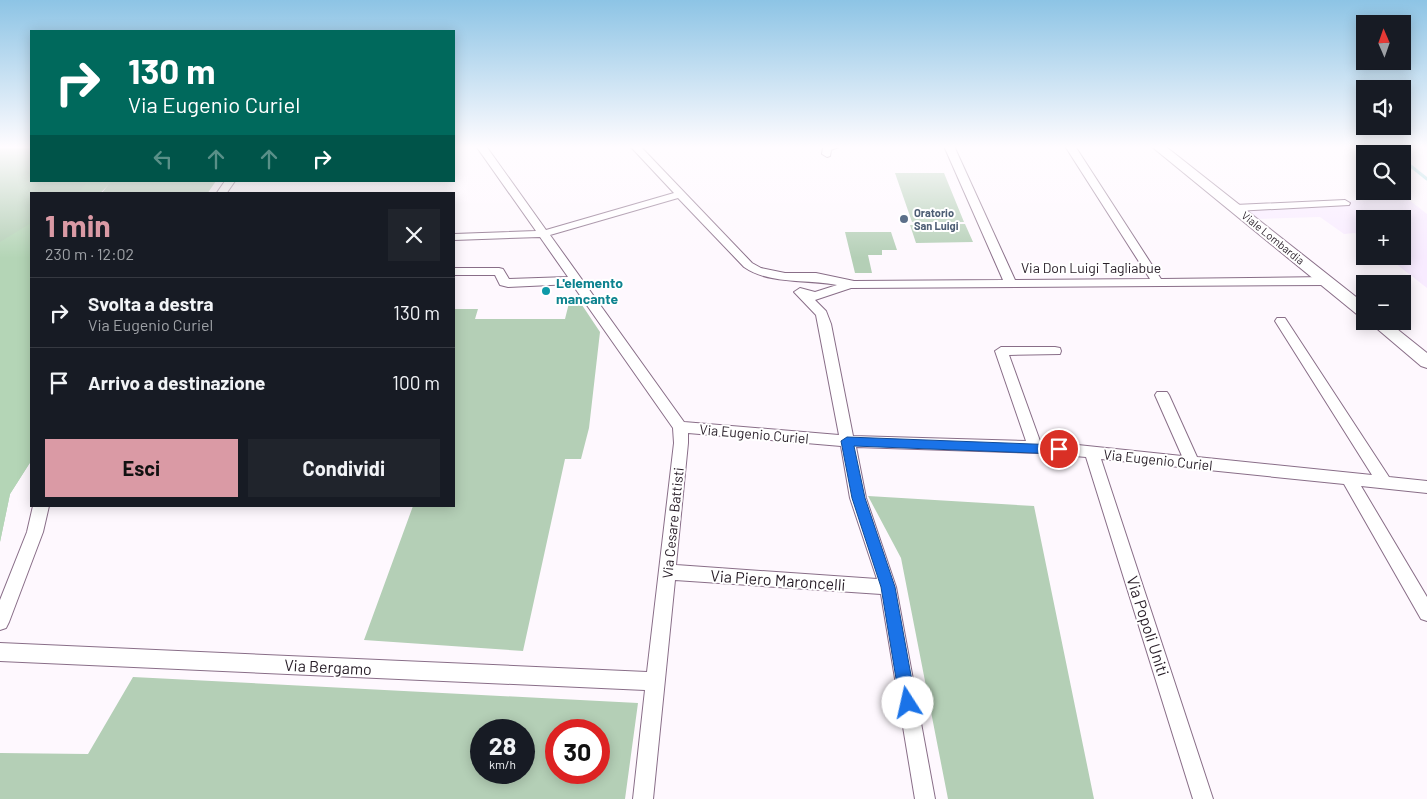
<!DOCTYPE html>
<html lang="it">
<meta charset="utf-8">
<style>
body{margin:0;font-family:Barlow,sans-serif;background:#20242c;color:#f1f3f6;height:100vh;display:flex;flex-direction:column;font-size:19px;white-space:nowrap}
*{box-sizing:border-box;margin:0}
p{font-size:16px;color:#9ea1a6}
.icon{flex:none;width:28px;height:28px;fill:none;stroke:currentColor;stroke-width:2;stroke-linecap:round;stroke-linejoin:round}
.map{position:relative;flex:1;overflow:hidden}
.panel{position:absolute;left:30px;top:192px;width:425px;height:315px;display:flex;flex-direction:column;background:#171b24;border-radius:0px;box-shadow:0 2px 12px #0003}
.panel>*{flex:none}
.banner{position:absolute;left:30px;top:30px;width:425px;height:152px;border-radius:0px;box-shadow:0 2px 12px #0003;background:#00695c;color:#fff;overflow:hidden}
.needle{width:32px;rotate:358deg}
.tools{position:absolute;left:1356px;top:15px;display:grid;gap:10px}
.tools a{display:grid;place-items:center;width:55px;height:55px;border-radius:0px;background:#171b24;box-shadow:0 2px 12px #0003;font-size:25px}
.speed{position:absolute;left:470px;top:719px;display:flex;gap:10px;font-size:25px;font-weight:700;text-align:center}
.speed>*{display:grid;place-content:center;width:65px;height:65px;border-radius:50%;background:#171b24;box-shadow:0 2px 12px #0003;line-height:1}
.speed small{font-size:12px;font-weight:400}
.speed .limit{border:8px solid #d22;background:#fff;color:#111}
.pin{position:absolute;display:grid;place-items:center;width:42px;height:42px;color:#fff;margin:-21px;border:2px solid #fff;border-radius:50%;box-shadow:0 1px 5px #0007}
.me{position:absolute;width:55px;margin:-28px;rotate:350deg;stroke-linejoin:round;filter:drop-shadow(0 0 4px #0008)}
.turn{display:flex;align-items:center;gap:18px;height:105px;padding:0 15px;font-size:22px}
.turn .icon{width:65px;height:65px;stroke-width:2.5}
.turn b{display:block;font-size:35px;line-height:42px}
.lanes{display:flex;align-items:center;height:48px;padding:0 15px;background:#0003;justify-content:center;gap:25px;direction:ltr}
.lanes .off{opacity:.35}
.round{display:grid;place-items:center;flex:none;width:52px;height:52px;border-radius:0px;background:#20242c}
.overview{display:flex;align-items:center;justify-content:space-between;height:85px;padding:0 15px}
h1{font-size:30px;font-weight:700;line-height:38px;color:#da9aa5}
.cta{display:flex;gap:10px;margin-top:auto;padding:10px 15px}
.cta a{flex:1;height:58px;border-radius:0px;background:#da9aa5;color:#111;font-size:20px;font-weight:700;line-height:58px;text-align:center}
.cta a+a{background:#20242c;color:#f1f3f6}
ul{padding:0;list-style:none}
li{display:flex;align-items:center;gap:15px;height:70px;padding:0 15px;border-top:1px solid #363941}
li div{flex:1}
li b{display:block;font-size:19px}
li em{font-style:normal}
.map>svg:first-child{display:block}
.industrial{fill:#f8ebff}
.green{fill:#b4cfb6;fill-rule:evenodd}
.forest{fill:#b4d5b6}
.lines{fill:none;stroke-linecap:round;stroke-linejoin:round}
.stream{stroke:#a6dce1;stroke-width:3}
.street-casing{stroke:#896e88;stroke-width:2}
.secondary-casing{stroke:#896e88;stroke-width:2}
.street{fill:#fff;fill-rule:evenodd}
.secondary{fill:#fff;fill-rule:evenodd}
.route{fill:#1a73e8;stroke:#114b97}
.service-dot{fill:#5c6f8a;stroke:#fff;stroke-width:2}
.culture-dot{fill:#0f9aa8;stroke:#fff;stroke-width:2}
.labels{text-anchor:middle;stroke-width:4;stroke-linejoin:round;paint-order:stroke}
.far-service-label{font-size:11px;font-weight:bold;fill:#4e5e75;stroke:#fff;text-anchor:start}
.far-street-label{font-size:11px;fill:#271d27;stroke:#fff}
.street-label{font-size:14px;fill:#271d27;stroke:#fff}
.culture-label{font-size:14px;font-weight:bold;fill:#0d838f;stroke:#fff;text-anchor:start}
.near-street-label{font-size:16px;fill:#271d27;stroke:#fff}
</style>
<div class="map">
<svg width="1427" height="799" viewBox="0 0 1427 799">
<rect width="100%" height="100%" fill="#fef8fe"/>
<path class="industrial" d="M1408 199 1427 214V288L1386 256H1402V219H1365V240L1355 233 1344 234 1320 217 1257 219 1238 204Z"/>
<path class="green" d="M0 146H31V181H216L207 194H101L109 184 99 194H31V461L10 494 0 542Z
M895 173H944L964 222H912Z
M965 224 973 242 916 243 910 225Z
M845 232H891L897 250H882V255H868L872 273H855Z
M576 296 600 332 589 428 581 459H565L523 651 364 640 413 506H454V309H478L475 319H565L570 299Z
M868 496 1034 506 1094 799H948L901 558Z
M133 677 638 703 625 799H0V753L88 754ZM481 730H524V772H481ZM556 730H599V772H556Z"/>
<path class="forest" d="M88 181H112L99 194H77Z
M31 223V461L10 494 0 542V242Z"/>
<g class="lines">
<path class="stream" d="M1387 146 1396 154
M1402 159 1427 179"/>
<defs>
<path id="street" d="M476 146H486L546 230 674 193 630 146H640L752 263 761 268 785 273H816L854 281 1003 280 944 146H954L1015 280 1150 279 1065 146H1075L1161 279 1327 277 1333 281 1327 285 851 288 815 300 826 311 831 324 853 436 1026 441 995 351 1001 347H1055L1060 348 1061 351 1060 354 1009 355 1040 441 1182 456 1155 395 1157 392H1167L1169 395 1197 457 1372 475 1275 321 1277 318H1285L1389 477 1427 481V493L1361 486 1427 597V621L1421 619 1344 484 1101 459 1213 799H1193L1086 457 1042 453 856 447 866 498 896 587 935 799H915L881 594 675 580 653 799H633L645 690 0 661V643L647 672 674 443 673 428 572 284 508 287 500 285 495 275H454V268H499L503 269 509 279 568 277 540 237 454 240V234L536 231ZM678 198 744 267C770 285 807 279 837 285L815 292 800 288 794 292 816 315 839 435 684 422 550 235ZM688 433 841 446 850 498 877 579 676 565 688 443Z
M841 146 831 150 830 156 827 157 822 154 823 147Z
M225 181H235L226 194H216Z
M1345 200 1350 203 1349 205 1235 211 1230 208 1235 205Z
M33 506H49L43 532 9 622 6 628 0 630V600L27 532Z"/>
<path id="secondary" d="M1151 146H1165L1365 304V317L1359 316Z
M1368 321H1387L1427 353V368L1421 366Z"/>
</defs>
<use href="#street" class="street-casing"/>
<use href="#secondary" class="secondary-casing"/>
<use href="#street" class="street"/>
<use href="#secondary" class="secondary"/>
</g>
<linearGradient id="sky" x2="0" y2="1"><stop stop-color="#8dc4e5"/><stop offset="0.57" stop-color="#fffcff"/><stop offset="1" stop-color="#fffcff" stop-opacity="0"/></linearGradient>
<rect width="1427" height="258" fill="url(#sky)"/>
<path class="route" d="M847 437 1059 445 1063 446 1065 449 1063 452 1059 454 854 446 865 498 895 587 916 703 914 708 908 710 903 708 900 703 881 587 852 498 841 441Z"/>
<circle class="service-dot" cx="904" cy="219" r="5"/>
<circle class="culture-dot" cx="546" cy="291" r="5"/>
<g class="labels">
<g class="far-service-label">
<text x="914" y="217">Oratorio<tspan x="914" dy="13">San Luigi</tspan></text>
</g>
<g class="far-street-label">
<text transform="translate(1273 238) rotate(39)" y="4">Viale Lombardia</text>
</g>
<g class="street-label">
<text x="1091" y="273">Via Don Luigi Tagliabue</text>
<text transform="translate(754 434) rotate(5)" y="5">Via Eugenio Curiel</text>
<text transform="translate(1158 460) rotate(6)" y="5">Via Eugenio Curiel</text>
<text transform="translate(673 523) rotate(-84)" y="5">Via Cesare Battisti</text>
</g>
<g class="culture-label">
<text x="556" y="288">L'elemento<tspan x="556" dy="16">mancante</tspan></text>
</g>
<g class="near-street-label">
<text transform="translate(778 580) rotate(4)" y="6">Via Piero Maroncelli</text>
<text transform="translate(1148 626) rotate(72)" y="6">Via Popoli Uniti</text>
<text transform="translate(328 667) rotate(3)" y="6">Via Bergamo</text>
</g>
</g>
</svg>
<div class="tools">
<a><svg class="needle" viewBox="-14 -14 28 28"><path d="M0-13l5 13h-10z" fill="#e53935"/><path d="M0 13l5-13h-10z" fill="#9ea1a6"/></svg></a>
<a><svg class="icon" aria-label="sound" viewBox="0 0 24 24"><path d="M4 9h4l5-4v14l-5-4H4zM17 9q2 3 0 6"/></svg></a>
<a><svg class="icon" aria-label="search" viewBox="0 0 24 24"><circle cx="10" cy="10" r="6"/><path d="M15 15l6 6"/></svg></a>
<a>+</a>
<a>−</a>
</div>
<div class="speed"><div>28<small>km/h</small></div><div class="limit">30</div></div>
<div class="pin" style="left:1059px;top:449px;background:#d93025"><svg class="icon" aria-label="arrive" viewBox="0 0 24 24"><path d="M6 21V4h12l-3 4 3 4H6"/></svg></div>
<svg class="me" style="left:908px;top:703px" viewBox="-20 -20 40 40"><circle r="19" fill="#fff"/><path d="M0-13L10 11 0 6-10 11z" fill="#1a73e8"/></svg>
<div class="banner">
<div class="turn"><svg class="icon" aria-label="right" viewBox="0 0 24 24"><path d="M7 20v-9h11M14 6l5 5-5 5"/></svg><div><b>130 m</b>Via Eugenio Curiel</div></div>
<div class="lanes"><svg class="icon off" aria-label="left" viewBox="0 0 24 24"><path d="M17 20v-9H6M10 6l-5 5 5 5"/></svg><svg class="icon off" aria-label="ahead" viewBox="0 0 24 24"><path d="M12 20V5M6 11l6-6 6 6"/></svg><svg class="icon off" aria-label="ahead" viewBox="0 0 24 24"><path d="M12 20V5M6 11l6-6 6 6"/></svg><svg class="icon" aria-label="right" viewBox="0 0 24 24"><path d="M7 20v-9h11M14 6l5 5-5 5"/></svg></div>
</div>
<section class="panel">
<div class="overview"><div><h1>1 min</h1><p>230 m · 12:02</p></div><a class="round"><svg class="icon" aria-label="close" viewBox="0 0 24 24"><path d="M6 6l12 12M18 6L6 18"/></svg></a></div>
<ul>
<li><svg class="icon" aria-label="right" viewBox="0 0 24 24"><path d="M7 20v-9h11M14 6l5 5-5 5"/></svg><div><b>Svolta a destra</b><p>Via Eugenio Curiel</p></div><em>130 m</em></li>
<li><svg class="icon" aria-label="arrive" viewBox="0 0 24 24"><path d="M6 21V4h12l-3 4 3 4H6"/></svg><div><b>Arrivo a destinazione</b></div><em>100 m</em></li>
</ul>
<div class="cta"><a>Esci</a><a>Condividi</a></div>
</section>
</div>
